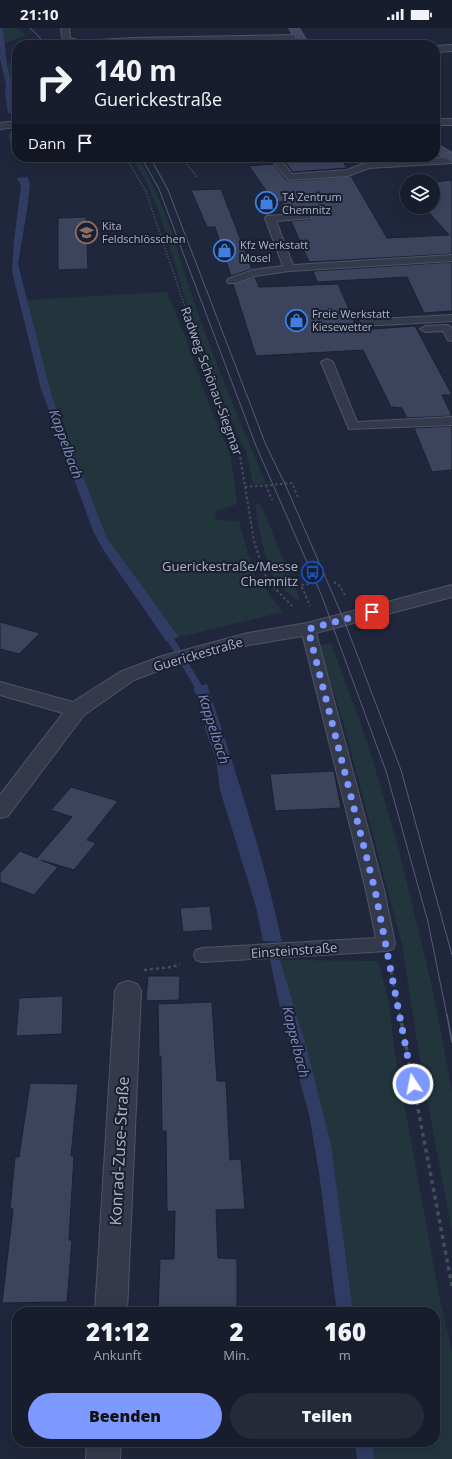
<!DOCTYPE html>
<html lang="de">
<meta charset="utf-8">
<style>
body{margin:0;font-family:"Open Sans",sans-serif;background:#252a39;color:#f1f3f6;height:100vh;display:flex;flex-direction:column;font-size:15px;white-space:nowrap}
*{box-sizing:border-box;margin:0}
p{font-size:13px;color:#9fa2aa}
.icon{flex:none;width:22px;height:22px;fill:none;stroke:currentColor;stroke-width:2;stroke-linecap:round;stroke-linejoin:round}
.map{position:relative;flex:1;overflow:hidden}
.side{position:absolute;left:12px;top:1279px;width:428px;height:140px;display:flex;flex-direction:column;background:#181d2d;border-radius:16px;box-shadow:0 4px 16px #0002,0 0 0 1px #363b49}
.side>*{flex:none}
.guide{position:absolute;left:12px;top:12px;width:428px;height:122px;border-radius:16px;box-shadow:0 4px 16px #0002,0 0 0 1px #363b49;background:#181d2d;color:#f1f3f6;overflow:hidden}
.controls{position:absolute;left:400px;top:146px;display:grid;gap:8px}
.controls a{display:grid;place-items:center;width:40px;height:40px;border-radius:50%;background:#181d2d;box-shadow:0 4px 16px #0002,0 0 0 1px #363b49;font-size:20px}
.pin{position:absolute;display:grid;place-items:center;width:34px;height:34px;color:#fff;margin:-17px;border-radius:8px;box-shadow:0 2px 6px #0006}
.me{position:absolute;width:44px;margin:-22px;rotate:349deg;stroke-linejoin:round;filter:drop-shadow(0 0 3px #0008)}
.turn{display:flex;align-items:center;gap:14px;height:84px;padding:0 16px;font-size:18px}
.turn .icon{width:52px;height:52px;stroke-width:2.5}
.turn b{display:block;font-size:28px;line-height:34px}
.then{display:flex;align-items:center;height:38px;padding:0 16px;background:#0003;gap:8px;font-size:15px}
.eta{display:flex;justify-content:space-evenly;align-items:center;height:68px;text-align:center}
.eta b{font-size:24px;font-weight:800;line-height:28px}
.action{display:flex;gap:8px;margin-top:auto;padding:8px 16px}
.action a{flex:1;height:46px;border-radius:24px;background:#7d98ff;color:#111;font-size:16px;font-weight:800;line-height:46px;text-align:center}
.action a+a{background:#252a39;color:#f1f3f6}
.status{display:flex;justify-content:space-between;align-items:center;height:28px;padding:0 20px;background:#181d2d;direction:ltr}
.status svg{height:11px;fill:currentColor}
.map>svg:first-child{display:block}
.green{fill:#22353d}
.water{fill:#303c63}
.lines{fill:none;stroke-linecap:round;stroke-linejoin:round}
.stream{fill:#303c63;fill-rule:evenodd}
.building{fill:#3b435d;stroke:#1b2133}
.lane-casing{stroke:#4f5467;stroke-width:2}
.street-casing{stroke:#4f5467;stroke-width:2}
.secondary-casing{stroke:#4f5467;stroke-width:2}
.path-far3{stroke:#3d5157;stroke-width:1.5;stroke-dasharray:1.5 1.5;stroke-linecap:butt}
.path-far2{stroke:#3d5157;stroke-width:2;stroke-dasharray:2.5 2.5;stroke-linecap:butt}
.path-far1{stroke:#3d5157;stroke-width:2.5;stroke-dasharray:3 3;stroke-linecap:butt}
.path{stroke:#3d5157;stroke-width:3.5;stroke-dasharray:4 4;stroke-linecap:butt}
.lane{fill:#343a4c;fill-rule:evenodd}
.street{fill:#343a4c;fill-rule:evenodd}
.secondary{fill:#414760;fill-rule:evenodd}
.tram-far1{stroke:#555c74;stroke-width:1}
.tram{stroke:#555c74;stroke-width:1.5}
.route{stroke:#7d98ff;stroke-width:7;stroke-dasharray:0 12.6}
.labels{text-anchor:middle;stroke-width:4;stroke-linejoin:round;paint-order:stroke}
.far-poi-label{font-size:11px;fill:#afb4c8;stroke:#191f31;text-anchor:start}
.street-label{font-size:13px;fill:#afb4c8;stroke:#191f31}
.poi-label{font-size:13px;fill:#afb4c8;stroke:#191f31;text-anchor:end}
.water-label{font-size:14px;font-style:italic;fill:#7b8bb8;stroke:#191f31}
.near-street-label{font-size:16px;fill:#afb4c8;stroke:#191f31}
</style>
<div class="status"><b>21:10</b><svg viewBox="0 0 49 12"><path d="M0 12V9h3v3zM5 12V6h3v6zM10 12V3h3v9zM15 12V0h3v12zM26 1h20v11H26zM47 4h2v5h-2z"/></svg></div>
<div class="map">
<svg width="452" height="1431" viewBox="0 0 452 1431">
<rect width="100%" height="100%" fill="#20273c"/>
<path class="green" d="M3 0H18L26 8 5 15Z
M17 34V75L7 35Z
M132 129H137C165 171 177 225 194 273 215 334 240 395 266 455L253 456 247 426 211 346 187 277 161 189 146 153Z
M167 264 184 306 205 366 231 429 237 476 215 483 216 492 239 493 254 546 283 584 179 609 107 510 52 369 27 272Z
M256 475 261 477 301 574C293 571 275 553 271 544 267 534 253 483 256 475Z
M331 615 369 719 398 819 433 963 452 1063V1203L422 1045 402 916 342 690 318 617Z
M280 932 378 933 389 975 394 1021 415 1135 439 1267 452 1323V1431H374L372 1414H435V1284H353L331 1116 307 1021Z"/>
<path class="water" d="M0 0H3L7 37 17 75V90H12V86L8 85 5 66 6 57 0 30Z
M9 105H17V126H12Z
M28 149 30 156 27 182 18 236 52 369 107 510 179 609 166 613 104 523 93 503 41 361 14 252 12 242 14 212 21 158 17 150Z
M207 656C235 741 263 827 282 914L263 913 256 879 220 762 216 731 205 701V685L193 660Z
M270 931 280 932 307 1021 331 1116 353 1284H337L319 1145 309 1086 281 985Z
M355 1414H372L374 1431H357Z"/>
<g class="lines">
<path class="stream" d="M13 78 15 79 16 85V127L14 126 11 104V79Z
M162 600H168L169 602 208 668 207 670 204 671 200 668 161 602Z"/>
</g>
<path class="building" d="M281 129H340L347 140 293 144Z
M274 136 286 152 290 153 351 148 387 210 449 207 424 179H433V154L452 152V226L309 234 291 193 311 191 312 185 308 184 287 185 282 174H274L249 138Z
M221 161 252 241 231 248 215 199H207L191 162Z
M86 189 88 241 58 242V190Z
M452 234V283L424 285 407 249 317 254 313 243Z
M255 249 259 259 338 256 358 302 415 298 452 367H442L452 388 407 390 402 380 391 379 363 322 256 328 233 256Z
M452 398V442L432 444 414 400Z
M0 594 40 605 19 626 0 621Z
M334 743 341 780 275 783 270 746Z
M71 759 118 773 87 812 96 815 74 842 41 832 58 839 34 867 0 854V845L20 823 37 830 72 789 51 782Z
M210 878 213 902 183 904 180 880Z
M148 948H180L179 972 146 973Z
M63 968 62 1006 16 1008 19 970Z
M212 974 217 1053H226L230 1132 241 1131 245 1181 216 1182 218 1230 237 1231V1284H158L160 1231H174L175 1183 167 1184 166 1103H162L161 1028H159L158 976Z
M30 1055 78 1056 71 1128H74L69 1212H72L67 1274 2 1275 13 1181H10L15 1129H19Z"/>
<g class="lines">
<defs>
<path id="lane" d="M61 0H69L70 10 81 13 133 10 299 7 303 9 299 11 133 14 84 17 63 13Z
M270 129H279L292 146 347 142 368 134 452 129V135L369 140 348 148 290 152 287 151Z
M308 185 311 186V190L276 193 293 237 452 227V233L289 243 255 248 236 255H228L227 253 228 251 253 242 283 238 265 190 267 188Z
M452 287V293L363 298 358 295 363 292Z
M446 297 450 298 452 301V313L448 312 443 303 425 304 420 301 425 298Z
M327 331 333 334 357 394 452 389V397L349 401 321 334Z
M308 597 313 598 315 601 384 862 395 916 393 921 386 923 203 934 196 932 194 927 196 922 203 920 376 910 366 862 301 601 303 598Z"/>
<path id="street" d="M452 17V23L435 24V18Z
M435 91H452V97H435Z
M17 93V99L0 101V95Z
M452 557V569L308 607 249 617 173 637 134 652 84 687 8 788 0 790V767L63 685 0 667V654L73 674 120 644 159 629 248 605 307 595Z
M128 953 137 956 141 963 127 1284H95L115 963 119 956Z
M87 1414H121L120 1431H86Z"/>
<path id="secondary" d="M289 0H299L309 17H299Z
M435 115 452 125V134L435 124Z"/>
</defs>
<use href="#lane" class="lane-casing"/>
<use href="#street" class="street-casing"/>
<use href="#secondary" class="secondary-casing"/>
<path class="path-far3" d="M126 129 146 164 203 332 219 374
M181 129 197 149
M333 316 344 302"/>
<path class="path-far2" d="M219 373 240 428 254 513 267 552 294 580
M266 457 272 472
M245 459 292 455 298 469
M334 554 339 557 346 569
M309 556 301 557 310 578"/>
<path class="path-far1" d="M390 938 400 988
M144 942 172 939 180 936"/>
<path class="path" d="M400 987 452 1258"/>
<use href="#lane" class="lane"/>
<use href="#street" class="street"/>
<use href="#secondary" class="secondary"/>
<path class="tram-far1" d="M30 0 47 17
M141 129 159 161 256 418 321 566 386 743 428 894 447 988
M150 129 168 162 266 417 285 456 344 592 401 742 452 927"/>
<path class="tram" d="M447 987 452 1014"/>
</g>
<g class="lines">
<path class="route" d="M372 584 308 601 375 862 413 1056"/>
</g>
<defs>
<symbol id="shop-ring" viewBox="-11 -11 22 22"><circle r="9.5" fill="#191f31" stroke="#3f7fe0" stroke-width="1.5"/><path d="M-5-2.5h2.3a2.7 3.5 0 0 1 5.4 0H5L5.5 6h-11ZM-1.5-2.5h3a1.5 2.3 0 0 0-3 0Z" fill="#3f7fe0"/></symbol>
<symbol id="school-ring" viewBox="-11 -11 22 22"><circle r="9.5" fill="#191f31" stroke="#8d6e63" stroke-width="1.5"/><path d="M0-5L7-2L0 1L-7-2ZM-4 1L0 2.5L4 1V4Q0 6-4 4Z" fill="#8d6e63"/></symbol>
<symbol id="bus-ring" viewBox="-11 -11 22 22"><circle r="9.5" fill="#191f31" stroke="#1a4fb4" stroke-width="1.5"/><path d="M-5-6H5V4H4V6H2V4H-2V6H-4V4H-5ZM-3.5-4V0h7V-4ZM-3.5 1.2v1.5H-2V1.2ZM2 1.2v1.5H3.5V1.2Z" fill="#1a4fb4"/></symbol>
</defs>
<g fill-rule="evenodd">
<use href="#shop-ring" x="254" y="162" width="25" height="25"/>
<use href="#school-ring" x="74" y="192" width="25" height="25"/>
<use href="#shop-ring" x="212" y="210" width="25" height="25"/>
<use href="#shop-ring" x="284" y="280" width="25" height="25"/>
<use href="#bus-ring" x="300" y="532" width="25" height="25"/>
</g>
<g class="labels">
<g class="far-poi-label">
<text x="282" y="173">T4 Zentrum<tspan x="282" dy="13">Chemnitz</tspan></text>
<text x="102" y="202">Kita<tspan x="102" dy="13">Feldschlösschen</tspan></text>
<text x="240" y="221">Kfz Werkstatt<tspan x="240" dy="13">Mosel</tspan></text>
<text x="312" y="290">Freie Werkstatt<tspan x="312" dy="13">Kiesewetter</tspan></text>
</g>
<g class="street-label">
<text transform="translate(212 353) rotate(70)" y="5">Radweg Schönau-Siegmar</text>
<text transform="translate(198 626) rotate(-16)" y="5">Guerickestraße</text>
<text transform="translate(294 922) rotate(-4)" y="5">Einsteinstraße</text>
</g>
<g class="poi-label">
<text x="298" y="543">Guerickestraße/Messe<tspan x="298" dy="15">Chemnitz</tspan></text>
</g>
<g class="water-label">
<text transform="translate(66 416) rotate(70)" y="5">Kappelbach</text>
<text transform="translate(214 701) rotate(72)" y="5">Kappelbach</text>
<text transform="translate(296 1014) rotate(76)" y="5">Kappelbach</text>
</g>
<g class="near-street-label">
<text transform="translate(119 1123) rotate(-87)" y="6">Konrad-Zuse-Straße</text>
</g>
</g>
</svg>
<div class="controls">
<a><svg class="icon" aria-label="layers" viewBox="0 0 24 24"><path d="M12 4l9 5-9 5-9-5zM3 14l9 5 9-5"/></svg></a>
</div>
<div class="pin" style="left:372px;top:584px;background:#d93025"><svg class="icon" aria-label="arrive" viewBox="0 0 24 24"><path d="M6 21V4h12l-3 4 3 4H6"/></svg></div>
<svg class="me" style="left:413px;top:1056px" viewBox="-20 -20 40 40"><circle r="17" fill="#7d98ff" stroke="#fff" stroke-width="3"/><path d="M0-11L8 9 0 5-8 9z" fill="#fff"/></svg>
<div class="guide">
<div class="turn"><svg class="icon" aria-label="right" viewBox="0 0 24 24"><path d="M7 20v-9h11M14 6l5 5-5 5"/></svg><div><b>140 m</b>Guerickestraße</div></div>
<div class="then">Dann<svg class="icon" aria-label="arrive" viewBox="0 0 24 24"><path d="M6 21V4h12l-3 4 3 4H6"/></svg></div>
</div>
<section class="side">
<div class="eta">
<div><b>21:12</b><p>Ankunft</p></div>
<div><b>2</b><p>Min.</p></div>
<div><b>160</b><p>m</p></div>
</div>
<div class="action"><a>Beenden</a><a>Teilen</a></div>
</section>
</div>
